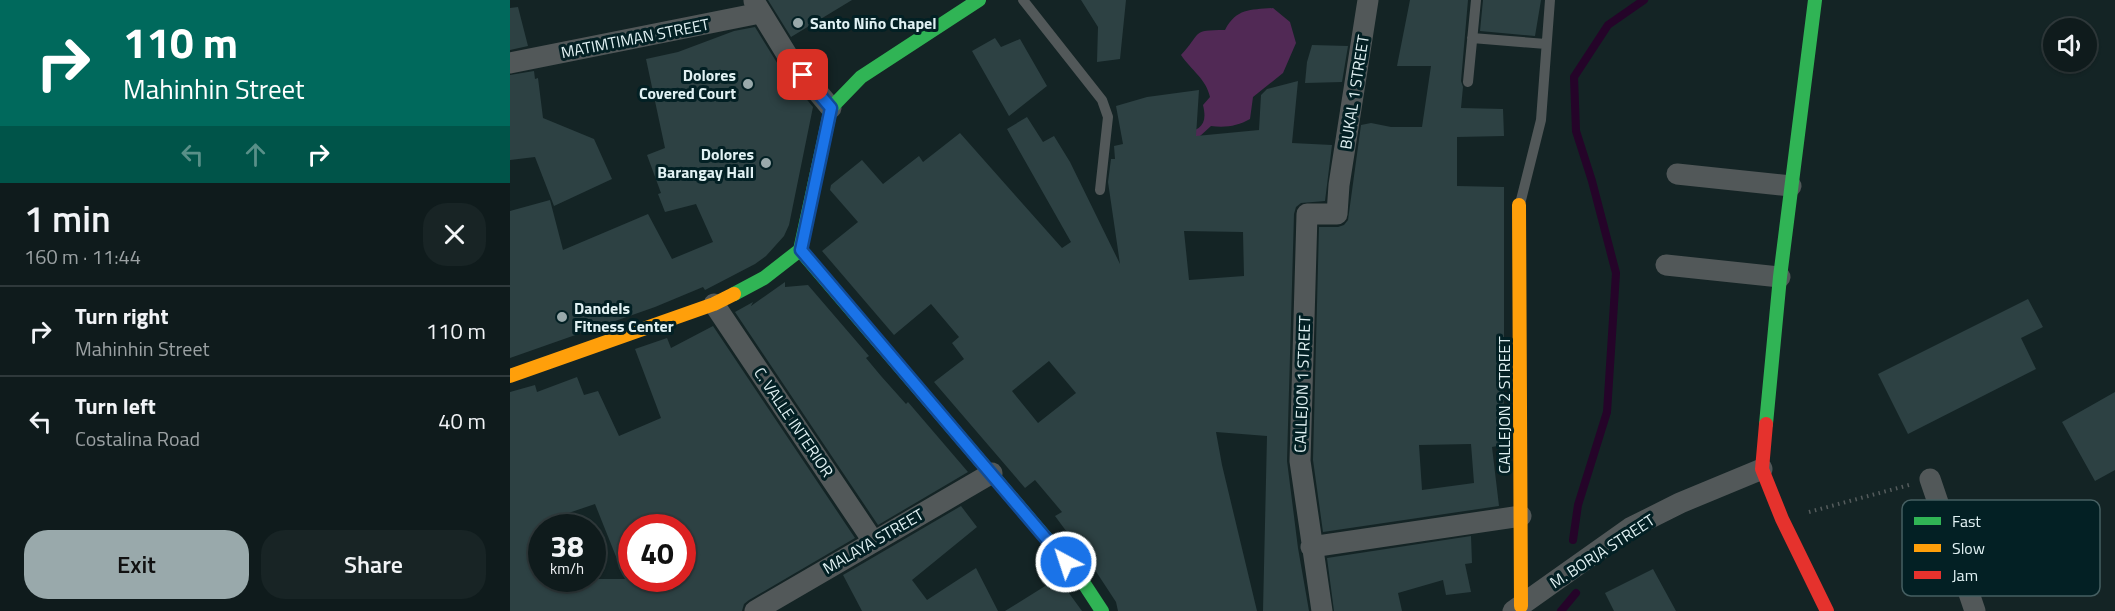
<!DOCTYPE html>
<meta charset="utf-8">
<style>
body{margin:0;font-family:"Titillium Web",sans-serif;background:#182425;color:#f1f3f6;height:100vh;display:flex;flex-direction:column;font-size:22px;white-space:nowrap}
*{box-sizing:border-box;margin:0}
p{font-size:20px;color:#9ba1a3}
.icon{flex:none;width:33px;height:33px;fill:none;stroke:currentColor;stroke-width:2;stroke-linecap:round;stroke-linejoin:round}
.map{position:relative;flex:1;overflow:hidden}
.details{display:flex;flex-direction:column;background:#0f1b1c;width:510px}
.details>*{flex:none}
.banner{background:#00695c;color:#fff;overflow:hidden}
.buttons{position:absolute;left:1533px;top:18px;display:grid;gap:12px}
.buttons a{display:grid;place-items:center;width:54px;height:54px;border-radius:50%;background:#0f1b1c;box-shadow:0 2px 4px #0004,0 0 0 2px #2f393b;font-size:30px}
.speed{position:absolute;left:18px;top:514px;display:flex;gap:12px;font-size:30px;font-weight:700;text-align:center}
.speed>*{display:grid;place-content:center;width:78px;height:78px;border-radius:50%;background:#0f1b1c;box-shadow:0 2px 4px #0004,0 0 0 2px #2f393b;line-height:1}
.speed small{font-size:15px;font-weight:400}
.speed .limit{border:9px solid #d22;background:#fff;color:#111}
.pin{position:absolute;display:grid;place-items:center;width:51px;height:51px;color:#fff;margin:-26px;border-radius:12px;box-shadow:0 3px 9px #0006}
.me{position:absolute;width:66px;margin:-33px;rotate:320deg;stroke-linejoin:round;filter:drop-shadow(0 0 4px #0008)}
.turn{display:flex;align-items:center;gap:21px;height:126px;padding:0 24px;font-size:27px}
.turn .icon{width:78px;height:78px;stroke-width:2.5}
.turn b{display:block;font-size:42px;line-height:51px}
.lanes{display:flex;align-items:center;height:57px;padding:0 24px;background:#0003;justify-content:center;gap:30px;direction:ltr}
.lanes .off{opacity:.35}
.round{display:grid;place-items:center;flex:none;width:63px;height:63px;border-radius:24px;background:#182425}
.overview{display:flex;align-items:center;justify-content:space-between;height:102px;padding:0 24px}
h1{font-size:36px;font-weight:600;line-height:45px}
.action{display:flex;gap:12px;margin-top:auto;padding:12px 24px}
.action a{flex:1;height:69px;border-radius:24px;background:#99a9ab;color:#111;font-size:24px;font-weight:600;line-height:69px;text-align:center}
.action a+a{background:#182425;color:#f1f3f6}
ul{padding:0;list-style:none}
li{display:flex;align-items:center;gap:18px;height:90px;padding:0 24px;border-top:2px solid #2f393b}
li div{flex:1}
li b{display:block;font-size:22px}
li em{font-style:normal}
main{display:flex;flex:1;min-height:0}
.map>svg:first-child{display:block}
.green{fill:#512955}
.lines{fill:none;stroke-linecap:round;stroke-linejoin:round}
.stream{stroke:#250429;stroke-width:8}
.building{fill:#2d4143;fill-rule:evenodd}
.path{stroke:#555c5d;stroke-width:4;stroke-dasharray:1.5 4.5;stroke-linecap:butt}
.lane{stroke:#525859;stroke-width:10}
.street{stroke:#525859;stroke-width:21}
.fast{stroke:#30b455;stroke-width:14}
.slow{stroke:#ff9f0a;stroke-width:14}
.jam{stroke:#e5322d;stroke-width:14}
.route-casing{stroke:#114b97;stroke-width:15}
.route{stroke:#1a73e8;stroke-width:10}
.poi-dot{fill:#99a9ab;stroke:#032024;stroke-width:2}
.labels{text-anchor:middle;stroke-width:6;stroke-linejoin:round;paint-order:stroke}
.poi-label{font-size:16px;font-weight:bold;fill:#e1f1f3;stroke:#032024;text-anchor:start}
.street-label{font-size:16px;fill:#e1f1f3;stroke:#032024}
.key{fill:#032024;stroke:#465f62;stroke-width:1.5}
.key-label{font-size:16px;fill:#e1f1f3}
</style>
<main>
<section class="details">
<div class="banner">
<div class="turn"><svg class="icon" aria-label="right" viewBox="0 0 24 24"><path d="M7 20v-9h11M14 6l5 5-5 5"/></svg><div><b>110 m</b>Mahinhin Street</div></div>
<div class="lanes"><svg class="icon off" aria-label="left" viewBox="0 0 24 24"><path d="M17 20v-9H6M10 6l-5 5 5 5"/></svg><svg class="icon off" aria-label="ahead" viewBox="0 0 24 24"><path d="M12 20V5M6 11l6-6 6 6"/></svg><svg class="icon" aria-label="right" viewBox="0 0 24 24"><path d="M7 20v-9h11M14 6l5 5-5 5"/></svg></div>
</div>
<div class="overview"><div><h1>1 min</h1><p>160 m · 11:44</p></div><a class="round"><svg class="icon" aria-label="close" viewBox="0 0 24 24"><path d="M6 6l12 12M18 6L6 18"/></svg></a></div>
<ul>
<li><svg class="icon" aria-label="right" viewBox="0 0 24 24"><path d="M7 20v-9h11M14 6l5 5-5 5"/></svg><div><b>Turn right</b><p>Mahinhin Street</p></div><em>110 m</em></li>
<li><svg class="icon" aria-label="left" viewBox="0 0 24 24"><path d="M17 20v-9H6M10 6l-5 5 5 5"/></svg><div><b>Turn left</b><p>Costalina Road</p></div><em>40 m</em></li>
</ul>
<div class="action"><a>Exit</a><a>Share</a></div>
</section>
<div class="map">
<svg width="1605" height="611" viewBox="0 0 1605 611">
<rect width="100%" height="100%" fill="#142425"/>
<path class="green" d="M763 8 780 22 786 43 773 73 743 97 740 119C728 126 715 128 701 126L689 137 672 135C690 129 698 126 693 105L700 97C696 79 682 71 671 55 692 33 680 30 715 30 727 8 740 10 763 8Z"/>
<g class="lines">
<path class="stream" d="M1063 540 1068 505 1097 412 1106 273 1082 181 1066 131 1064 77 1098 25 1134 0
M1051 611 1066 593"/>
</g>
<path class="building" d="M258 0H342L281 37Z
M571 0H616L610 59 587 62 588 27Z
M900 0H958L951 81 953 87 951 108 993 109 994 136 947 137V186L994 187V424L990 425 993 445 982 447 989 506 813 532 803 460 809 227H828L834 225 838 220 851 125 861 123 881 127H912L921 66H887ZM961 444 964 483 912 490 909 445Z
M973 0H1031L1025 36 970 31Z
M8 7 18 46 0 50V8Z
M245 27 269 66 303 107 279 225 274 236 256 256 245 264 197 289 195 290 193 287 145 307 0 358V211L40 200 53 250 138 214 162 259 203 242 186 204 155 212 148 194 151 193 137 155 155 148 136 59 168 52 224 31Z
M485 38 491 47 510 39 537 86 499 116 462 51Z
M802 45 838 46 832 82 795 83 797 62Z
M24 71 25 79 28 78 33 118 84 139 102 179 44 206 25 157 0 160V75Z
M788 81 782 143 822 145 815 201 791 203 786 207 784 214 777 461 788 548 799 611H753L757 436 706 432 712 465 747 611H608L606 602 585 570 545 516 552 512 525 480 515 488 424 382 454 359 442 343 449 337 421 304 384 335 312 251 348 222 320 190 321 185 352 160 373 184 409 156 413 162 450 133 552 248 561 242 497 129 517 117 533 142 544 136 560 162 610 264 598 182 601 159H605L604 146 613 144 606 106 637 97 689 90 686 136 749 130 751 95 757 89ZM674 231 733 232 734 276 679 280ZM539 361 566 393 528 423 502 391Z
M275 282V287L298 285 359 356 356 358 371 376 396 404 398 402 458 472 368 525 225 312 243 302 241 306Z
M1518 299 1533 327 1511 338 1526 369 1398 434 1368 374Z
M203 326 345 538 239 600 234 604 232 611H0V392L25 385 27 392 67 377 74 395 88 391 109 436 151 418 125 349 157 338 161 348ZM85 504 115 579H32V522ZM122 528H172V579H122Z
M1605 392V470L1585 481 1552 422Z
M451 506 467 527 402 580 417 600 466 568 488 611H352L333 575Z
M961 536 962 563 955 564 961 592 936 595 933 580 888 593 892 611H824L817 558Z
M1143 569 1166 611H1104L1095 593Z
M548 578 572 611H495Z"/>
<g class="lines">
<path class="path" d="M1299 512 1399 485"/>
<path class="lane" d="M513 0 592 100 598 117 590 190
M962 38 1036 44
M958 82 966 0
M1010 204 1031 120 1040 0"/>
<path class="street" d="M244 1 279 58 321 108
M0 63 250 13
M1167 174 1281 186
M1156 265 1270 277
M204 304 363 541
M1420 479 1465 611
M801 547 1011 516
M245 611 482 473
M812 611 790 461 797 214H827L829 185 858 0
M1003 611 1120 528 1170 503 1252 469"/>
<path class="fast" d="M290 250 571 579 592 611
M224 294 254 278 290 250 321 108 351 77 469 0
M1256 424 1270 277 1305 0"/>
<path class="slow" d="M1009 205 1011 606
M0 376 204 304 224 294"/>
<path class="jam" d="M1256 424 1252 469 1272 519 1317 611"/>
</g>
<g class="lines">
<defs>
<path id="route" d="M293 75 321 108 291 250 556 562"/>
</defs>
<use href="#route" class="route-casing"/>
<use href="#route" class="route"/>
</g>
<g class="poi-dot">
<circle cx="288" cy="23" r="6"/>
<circle cx="238" cy="84" r="6"/>
<circle cx="256" cy="163" r="6"/>
<circle cx="52" cy="317" r="6"/>
</g>
<g class="labels">
<g class="poi-label">
<text x="300" y="29">Santo Niño Chapel</text>
<text x="226" y="81" text-anchor="end">Dolores<tspan x="226" dy="18">Covered Court</tspan></text>
<text x="244" y="160" text-anchor="end">Dolores<tspan x="244" dy="18">Barangay Hall</tspan></text>
<text x="64" y="314">Dandels<tspan x="64" dy="18">Fitness Center</tspan></text>
</g>
<g class="street-label">
<text transform="translate(125 38) rotate(-11)" y="6">MATIMTIMAN STREET</text>
<text transform="translate(844 92) rotate(-81)" y="6">BUKAL 1 STREET</text>
<text transform="translate(792 384) rotate(-88)" y="6">CALLEJON 1 STREET</text>
<text transform="translate(994 405) rotate(-90)" y="6">CALLEJON 2 STREET</text>
<text transform="translate(284 422) rotate(56)" y="6">C. VALLE INTERIOR</text>
<text transform="translate(363 541) rotate(-30)" y="6">MALAYA STREET</text>
<text transform="translate(1092 551) rotate(-33)" y="6">M. BORJA STREET</text>
</g>
</g>
<rect x="1392" y="500" width="198" height="96" rx="9" class="key"/>
<rect x="1404" y="517" width="27" height="8" fill="#30b455"/>
<rect x="1404" y="544" width="27" height="8" fill="#ff9f0a"/>
<rect x="1404" y="571" width="27" height="8" fill="#e5322d"/>
<g class="key-label">
<text x="1442" y="527">Fast</text>
<text x="1442" y="554">Slow</text>
<text x="1442" y="581">Jam</text>
</g>
</svg>
<div class="buttons">
<a><svg class="icon" aria-label="sound" viewBox="0 0 24 24"><path d="M4 9h4l5-4v14l-5-4H4zM17 9q2 3 0 6"/></svg></a>
</div>
<div class="speed"><div>38<small>km/h</small></div><div class="limit">40</div></div>
<div class="pin" style="left:293px;top:75px;background:#d93025"><svg class="icon" aria-label="arrive" viewBox="0 0 24 24"><path d="M6 21V4h12l-3 4 3 4H6"/></svg></div>
<svg class="me" style="left:556px;top:562px" viewBox="-20 -20 40 40"><circle r="17" fill="#1a73e8" stroke="#fff" stroke-width="3"/><path d="M0-11L8 9 0 5-8 9z" fill="#fff"/></svg>
</div>
</main>
